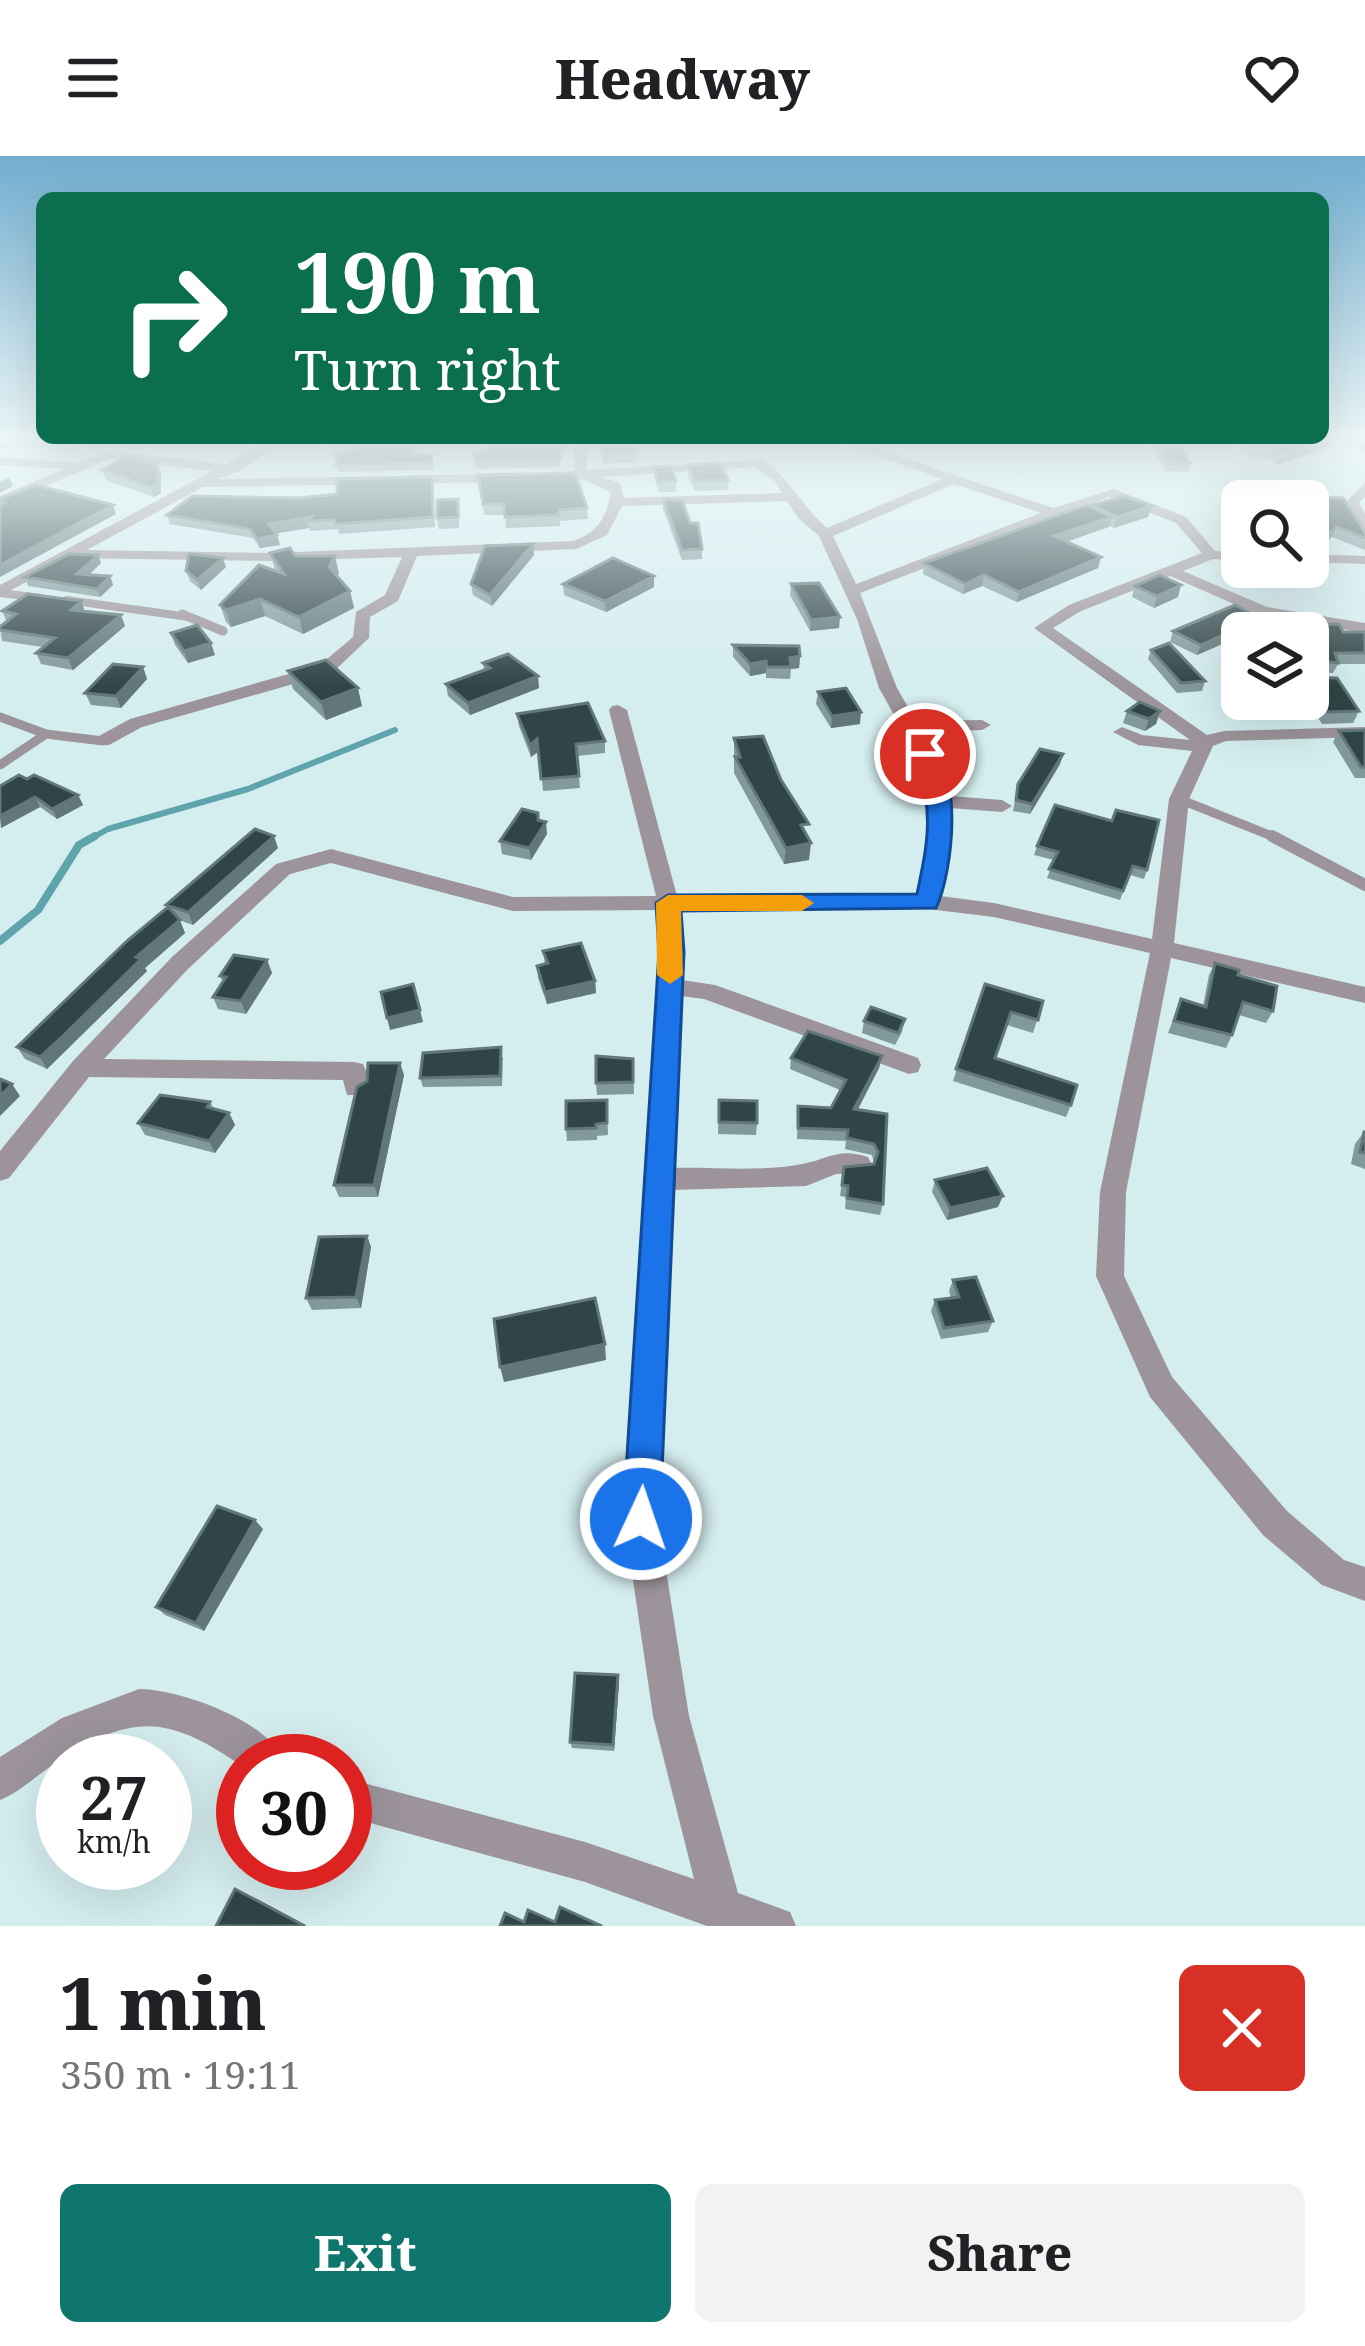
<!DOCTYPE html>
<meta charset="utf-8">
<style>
body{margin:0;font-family:"Noto Serif",serif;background:#f2f2f2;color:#202124;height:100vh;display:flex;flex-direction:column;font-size:45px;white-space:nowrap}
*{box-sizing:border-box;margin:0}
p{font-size:39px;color:#757577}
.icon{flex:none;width:66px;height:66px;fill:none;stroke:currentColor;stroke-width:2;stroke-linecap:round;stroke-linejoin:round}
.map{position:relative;height:1770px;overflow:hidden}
.details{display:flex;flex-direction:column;background:#fff;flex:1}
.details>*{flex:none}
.top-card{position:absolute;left:36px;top:36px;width:1293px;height:252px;border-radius:18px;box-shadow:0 12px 48px #0002;background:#0b6e4f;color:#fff;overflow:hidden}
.controls{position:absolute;left:1221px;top:324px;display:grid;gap:24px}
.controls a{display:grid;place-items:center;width:108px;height:108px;border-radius:18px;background:#fff;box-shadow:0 12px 48px #0002;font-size:60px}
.speed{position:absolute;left:36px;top:1578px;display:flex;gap:24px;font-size:60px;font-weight:700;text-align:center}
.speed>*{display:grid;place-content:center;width:156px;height:156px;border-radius:50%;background:#fff;box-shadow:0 12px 48px #0002;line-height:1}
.speed small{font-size:30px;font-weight:400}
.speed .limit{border:18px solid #d22;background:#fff;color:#111}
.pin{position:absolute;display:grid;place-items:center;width:102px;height:102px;color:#fff;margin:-51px;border:6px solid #fff;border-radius:50%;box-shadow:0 3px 12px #0007}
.me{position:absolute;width:132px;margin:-66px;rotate:3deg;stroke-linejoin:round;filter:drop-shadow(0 0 9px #0008)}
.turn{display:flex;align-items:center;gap:42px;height:252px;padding:0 60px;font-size:54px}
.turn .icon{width:156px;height:156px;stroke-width:2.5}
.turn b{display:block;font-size:84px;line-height:102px}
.round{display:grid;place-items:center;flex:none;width:126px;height:126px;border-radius:18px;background:#f2f2f2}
.headline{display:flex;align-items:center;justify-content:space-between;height:204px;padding:0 60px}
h1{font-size:72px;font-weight:800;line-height:90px}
.button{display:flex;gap:24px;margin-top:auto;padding:24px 60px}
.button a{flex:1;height:138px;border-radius:18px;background:#0f766e;color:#fff;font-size:48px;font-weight:800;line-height:138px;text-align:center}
.button a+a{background:#f2f2f2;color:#202124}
header{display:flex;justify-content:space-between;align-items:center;height:156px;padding:0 60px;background:#fff;font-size:54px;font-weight:800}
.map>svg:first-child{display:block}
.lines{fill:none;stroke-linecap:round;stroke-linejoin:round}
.stream-far2{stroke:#5fa4ac;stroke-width:4.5}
.stream-far1{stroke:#5fa4ac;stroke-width:6}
.stream{stroke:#5fa4ac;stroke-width:8}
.lane-far2{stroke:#9c949a;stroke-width:8}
.lane-far1{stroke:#9c949a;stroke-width:9}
.lane{stroke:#9c949a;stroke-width:12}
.street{fill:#9c949a;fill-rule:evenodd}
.wall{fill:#82999b}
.shaded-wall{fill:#617779}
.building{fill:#304547;stroke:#617779;stroke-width:3}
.route{fill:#1a73e8;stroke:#114b97;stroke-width:3}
.slow{fill:#f59e0b}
</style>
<header><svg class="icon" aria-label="menu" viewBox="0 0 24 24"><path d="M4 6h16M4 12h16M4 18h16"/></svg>Headway<svg class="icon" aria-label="heart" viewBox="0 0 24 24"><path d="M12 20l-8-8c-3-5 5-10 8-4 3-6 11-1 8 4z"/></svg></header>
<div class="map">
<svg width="1365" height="1770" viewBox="0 0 1365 1770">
<rect width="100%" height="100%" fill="#d4edef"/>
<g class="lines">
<path class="stream-far2" d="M0 290 26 283"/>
<path class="stream-far1" d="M90 683 108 673 248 633 395 574"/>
<path class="stream" d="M0 785 38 754 79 689 95 680"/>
<path class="lane-far2" d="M0 437 41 442
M67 444 189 461"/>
<path class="lane-far1" d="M182 458 223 475
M0 561 46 578 103 585
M0 609 46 578
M1179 643 1279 683"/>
<path class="lane" d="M1272 680 1365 729"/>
<path class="street" d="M271 283H287L237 316 217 323 506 318 513 322 506 326 203 331 87 394 271 397 573 385C599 376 606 361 611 336L582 323 542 324V318L574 315 575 283H587V314L763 304C790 322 802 351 827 372L942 323 830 283H849L1053 352 1114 333 1186 361 1215 395 1242 396V404L1213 403 1183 415 1267 451 1365 467V477L1257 458 1170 420 1081 455 1053 472 1207 579 1224 575 1365 571V581L1226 585 1213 590 1189 643 1174 787 1365 831V847L1171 802 1126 1036 1124 1120 1172 1221 1287 1355 1344 1404 1365 1411V1445L1322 1429 1263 1379 1150 1241 1096 1120 1100 1036 1150 797 994 761 928 753 679 754 682 824 715 829 918 902 921 909 918 916 909 918 704 843 681 840 673 1012C715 1011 761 1016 802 1008 829 1003 838 991 868 1001L872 1009 868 1017 836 1018 806 1030 672 1034 658 1363 689 1560 738 1737 790 1756 796 1770H707L585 1726 345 1660V1622L585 1686 694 1723 653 1560 624 1363 661 796 658 754 513 755 331 707 290 718 188 813 104 903 354 906 363 908C368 918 370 929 365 939H347L343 924 89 921 9 1022 0 1025V995L73 905 172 801 276 708 331 693 513 741 656 740 609 554 612 550 618 549 627 554 677 740 919 739 932 675 930 639 916 598 879 532 857 463 819 380 798 362 787 345 622 350 607 379 576 393 417 400 398 445 370 461 369 482 332 517 142 571 109 589H97V581L130 563 320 509 353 481 356 456 385 439 402 401 271 405 71 402 0 440V429L212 315 110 303 0 349V340L64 313 0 309V301L78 307 109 295 225 308ZM755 311 774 324 782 337 624 342 620 327 602 321ZM954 328 1041 357 856 428 833 380ZM1109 341 1176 367 1202 397 1069 449 1034 472 1190 584 1142 579 1122 571 1113 576 1138 589 1192 595 1169 643 1152 783 994 747 940 740 952 675 950 652 1002 656 1012 650 1002 644 950 640 922 576 982 574 991 569 982 564 916 565 897 532 860 437Z
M1343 283 1365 286V295L1345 286Z
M1365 327V340L1359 347 1365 358V374L1360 373 1345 347Z
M1308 398 1365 400V408L1308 406Z
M139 1533C180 1533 268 1565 285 1605H243V1611C163 1555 128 1558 47 1613 31 1624 18 1637 0 1644V1601L62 1562Z"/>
</g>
<path class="wall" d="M325 283H421L417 299 432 298 433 314 338 316 336 309 357 293 327 292Z
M489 283H568L558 311 476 313 473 296 489 295Z
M596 283H630L636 296V306L604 308Z
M1153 283H1177L1190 307 1188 316 1165 315 1151 289Z
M1231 283H1335L1332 291 1276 309 1272 303 1254 302Z
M688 309 728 324V334L695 335 688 320Z
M654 311 676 325V336H659L654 322Z
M102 314 161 316V337L154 341 106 324Z
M478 319 587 352 588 363 560 365V370L506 372 505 359H484Z
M432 321 435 371 339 378 338 373 310 375 309 372 276 377 280 389 260 392 253 382 170 368 167 359 337 338Z
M1278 340 1343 342 1365 377V394L1332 381 1316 394H1308V345H1276Z
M663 344 690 367 702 393V403L682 404 663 353Z
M1092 349 1152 350 1148 361 1114 372 1110 370 1066 386 1101 401 1098 412 1017 446 982 430 963 438 923 418 924 407 1091 351Z
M459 354V372L439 373 437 362Z
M533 388 534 399 492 450 473 439 471 428Z
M270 397 295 400 339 417 337 420 350 435 354 452 303 478 265 460 231 471 226 466 220 449 275 414Z
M98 399 101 407 89 419 110 420 113 429 100 441 28 430 25 421Z
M226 411 201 434 190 425 186 415Z
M654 420V431L606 456 564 439 563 428Z
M791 428 839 472 810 475 790 439Z
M1135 430 1178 441 1154 452 1132 441Z
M81 445 85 456 125 470 73 514 41 508 36 497 43 491 2 485 0 471 7 466 2 455Z
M1260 462 1257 470 1365 476V508H1338L1333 517 1308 515V477H1242V485L1236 482 1197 499 1170 486 1173 475Z
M171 477 215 499 188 507 175 489Z
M733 489 800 500 799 512 791 513 790 523 766 522V517L750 520 733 501Z
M1151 494 1205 525 1202 535 1177 537 1148 503Z
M483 507 539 532 470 559 448 540 446 528 484 514Z
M143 511 147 523 121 552 91 549 85 537Z
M288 515 362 550 326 564 293 533Z
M818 536 860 568 831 572 816 548Z
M1262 543H1308L1359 555 1353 567 1322 568 1315 557 1269 556Z
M1127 555H1160L1156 568 1145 575 1123 567Z
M517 558 605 585V597L577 600 580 632 543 635 539 595 531 601 519 570Z
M1365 574V622H1355L1333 586 1339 575Z
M734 582 781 624 807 681 809 704 784 708 734 617Z
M1063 598 1060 608 1030 658 1013 655 1018 628Z
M0 630 78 639 83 649 57 663 40 651 1 672Z
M538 664 547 678 531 704 502 698 500 685Z
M1037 690 1147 714 1144 723 1130 719 1120 744 1047 722 1054 704 1034 699Z
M278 692 193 769 179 764 185 777 145 812 147 815 47 913 25 903 17 891 167 752 166 749Z
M543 795 595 825 596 837 547 848 538 822 537 810 545 808Z
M267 804 272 817 246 858 218 853 213 841 223 826 220 820Z
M1215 807 1238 819 1273 855 1266 867 1239 859 1232 879 1226 892 1168 877 1181 843 1203 850 1209 819Z
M985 828 1043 845 1033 877 1007 869 995 902 1071 949 1066 961 953 925Z
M905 863 902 876 895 889 862 877 864 865Z
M882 900 879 912 857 954 887 958 883 1048 880 1059 845 1053 846 1041 840 1040 844 1011 874 1008 872 999 845 993 846 985 797 983 798 950 831 952 840 934 790 913 791 902Z
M503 901 502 930 423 931 420 922Z
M633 903 634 938 597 939 596 927Z
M400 907 404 919 378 1041H339L334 1029Z
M607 944 608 979 597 980V984L567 985 566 973Z
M719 944 757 967 756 979 718 978Z
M210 946 214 953 229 957 235 969 215 997 145 979 138 967Z
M1364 976H1365V1013L1351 1008 1355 988Z
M935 1024 998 1051 947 1064 932 1036Z
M367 1080 371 1091 361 1152 312 1154 306 1142Z
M953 1124 993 1165 988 1176 941 1183 931 1155 935 1144 951 1142 949 1135Z
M263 1373 204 1475 165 1459 156 1451Z
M618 1519 619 1526 614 1595 572 1592 570 1586Z"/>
<path class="shaded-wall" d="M565 283H568L558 311V304Z
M1330 283H1335L1332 291 1276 309 1280 299Z
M157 307 161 316V337L154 341 150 331Z
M9 321 13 330 0 337V326Z
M113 349 116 358 0 421V409Z
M1152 350 1148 361 1114 372 1117 361Z
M311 361 307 365 309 372 272 378 269 368Z
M1112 361 1109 371 1051 391 1054 380Z
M1337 371 1332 381 1316 394 1320 384Z
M277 379 280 389 260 392 257 383Z
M533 388 534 399 492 450 490 439Z
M98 399 101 407 81 426 77 418Z
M335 400 339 417 333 428 329 411Z
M1101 401 1098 412 1017 446 1019 436Z
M223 402 226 411 201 434 197 424Z
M984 419 982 430 963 438 965 428Z
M110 420 113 429 100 441 97 433Z
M654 420V431L606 456 605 445Z
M1181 429 1178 441 1154 452 1157 440Z
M350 435 354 452 303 478 299 461Z
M260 443 265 460 231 471 226 454Z
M81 445 85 456 71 454Z
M121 459 125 470 73 514 68 502Z
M840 461 839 472 810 475 811 464Z
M1240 471 1236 482 1197 499 1201 489Z
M211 487 215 499 188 507 184 495Z
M800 500 799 512 791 513 790 502Z
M766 505V517L750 520V508Z
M143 511 147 523 121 552 116 540Z
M538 520 539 532 470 559 468 547Z
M358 532 362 550 326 564 321 546Z
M1160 555 1156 568 1145 575 1149 563Z
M861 556 860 568 831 572 832 560Z
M537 583 539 595 531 601 530 589Z
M1063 598 1060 608 1030 658 1032 648Z
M78 639 83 649 57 663 52 653Z
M35 641 40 651 1 672 0 660Z
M546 666 547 678 531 704 529 692Z
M274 680 278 692 193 769 188 756Z
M811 687 809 704 784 708 786 692Z
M180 764 185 777 145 812 147 815 47 913 40 901 136 801Z
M267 804 272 817 246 858 241 845Z
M595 825 596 837 547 848 545 836Z
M420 854 423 866 390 874 387 862Z
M882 900 879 912 852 965 854 953Z
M400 907 404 919 378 1041 374 1029Z
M12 928 20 940 0 960V940Z
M229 957 235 969 215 997 209 985Z
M1003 1040 998 1051 947 1064 950 1052Z
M367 1080 371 1091 361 1152 356 1141Z
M605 1188 606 1204 504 1226 500 1211Z
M255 1364 263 1373 204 1475 196 1467Z
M618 1519 619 1526 614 1595 613 1589Z"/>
<path class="building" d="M325 283H418L414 299 432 298V307L336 309V297L359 292 358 286 325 285Z
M489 283H565L558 304 475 306 473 296 489 295Z
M599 283H630L636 296 604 298Z
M1155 283H1177L1190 307 1168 306Z
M1246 283H1330L1280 299 1275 293 1257 292Z
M126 300 157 307 158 328 150 331 102 314Z
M720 307 728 324 695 325 688 309Z
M671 310 676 325 658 326 654 311Z
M575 317 587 352 559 354V359L505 361 504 348H483L478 319Z
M432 321 433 361 336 368 335 364 307 365 311 361 269 368 277 379 257 383 250 373 167 359 192 340 300 342 337 338V323Z
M36 329 113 349 0 409V350L4 347 0 346V343Z
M1124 340 1152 350 1117 361 1092 349Z
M1278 340 1343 342 1365 377V382L1337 371 1320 384H1309L1308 345H1281Z
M458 343V361L437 362V344Z
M663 344H682L690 367H698L702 393 682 394Z
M1087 349 1112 361 1054 380 1101 401 1019 436 984 419 965 428 924 407Z
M533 388 490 439 471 428 485 390Z
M290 392 295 400H335L329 411 350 435 299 461 260 443 226 454 220 449 259 409 284 418 270 397Z
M69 398 98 399 77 418 110 420 97 433 25 421Z
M189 398 223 402 197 424 186 415Z
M613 402 654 420 605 445 563 428Z
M1160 419 1181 429 1157 440 1135 430Z
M819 427 840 461 811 464 791 428Z
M28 438 81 445 71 454 121 459 68 502 36 497 55 482 0 474V471L16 458 2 455Z
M1235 449 1260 462 1242 470 1339 468 1343 476H1365V497H1335L1338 507 1308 503V477H1252L1240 471 1201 489 1173 475Z
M197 469 211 487 184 495 171 477Z
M1169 487 1205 525 1181 527 1151 494Z
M733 489 799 490 800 500 790 502 791 511H767L766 505 750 508Z
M508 498 538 520 468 547 446 528 490 512 483 507Z
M326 504 358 532 321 546 288 515Z
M113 508 143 511 116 540 85 537Z
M1308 521 1337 522 1359 555 1328 556 1321 545 1274 544 1308 543Z
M846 532 861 556 832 560 818 536Z
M1140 546 1160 555 1149 563 1127 555Z
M588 547 605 585 576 588 579 620 541 623 537 583 530 589 517 558Z
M1365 574V611H1361L1339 575Z
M763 580 781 624 809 668 801 669 811 687 786 692 735 601H740L734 582Z
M1040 593 1063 598 1032 648 1016 644 1018 628Z
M19 619 27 623 34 619 78 639 52 653 35 641 0 660V630Z
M1055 649 1112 665 1116 654 1159 664 1147 714 1133 710 1123 735 1049 713 1058 696 1037 690Z
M522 653 538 657V664L546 666 529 692 500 685Z
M255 673 274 680 188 756 166 749Z
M168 751 180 764 136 801 141 803 64 879 40 901 17 891 128 784Z
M581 787 595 825 545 836 537 810 548 807 543 795Z
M234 799 267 804 241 845 213 841 226 821 220 820Z
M1215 807 1239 814 1238 819 1277 830 1273 855 1243 846 1232 879 1174 865 1181 843 1206 851Z
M413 828 420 854 387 862 381 836Z
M985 828 1043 845 1038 864 1011 856 995 902 1077 929 1071 949 956 913Z
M871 851 905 863 898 877 864 865Z
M808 875 882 900 854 953 887 958 883 1048 847 1042 848 1030 842 1029 844 1011 874 1008 878 996 874 988 847 982 848 974 798 972V950L831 952 846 924 791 902Z
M501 891 500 920 420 922 423 897Z
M596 900 633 903V926L596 927Z
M368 907H400L374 1029H334L357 931 367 925Z
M0 923 12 928 0 940Z
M160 939 210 946 207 951 229 957 209 985 138 967Z
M607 944V967L596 968V972L566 973V945Z
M719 944 757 945V967L719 966Z
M1364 976H1365V997L1360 996Z
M987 1012 1003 1040 950 1052 935 1024Z
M367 1080 356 1141 306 1142 319 1081Z
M976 1121 993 1165 944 1172 935 1144 959 1141 953 1124Z
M595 1142 605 1188 500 1211 494 1163Z
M217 1350 255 1364 196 1467 156 1451Z
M575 1517 618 1519 613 1589 570 1586Z
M235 1733 305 1770H216Z
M560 1751 602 1770H500L505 1757 524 1766 528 1754 555 1766Z"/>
<linearGradient id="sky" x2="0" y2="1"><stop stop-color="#71aed0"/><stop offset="0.53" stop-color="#ecf7f8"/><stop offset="1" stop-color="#ecf7f8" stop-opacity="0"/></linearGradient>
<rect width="1365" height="531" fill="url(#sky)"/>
<path class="route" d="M925 592C966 608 952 720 936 752L681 755 684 796 660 1363 655 1376 641 1382 628 1376 623 1363 659 796 656 747 668 739 917 738C929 681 934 654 914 598Z"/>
<path class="slow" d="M668 739H802L814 747 802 755H681L683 819 670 828 657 819 656 747Z"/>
</svg>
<div class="controls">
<a><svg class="icon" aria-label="search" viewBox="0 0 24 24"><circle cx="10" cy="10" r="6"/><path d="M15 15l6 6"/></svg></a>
<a><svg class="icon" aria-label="layers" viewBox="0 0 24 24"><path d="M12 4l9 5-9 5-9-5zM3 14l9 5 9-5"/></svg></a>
</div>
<div class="speed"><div>27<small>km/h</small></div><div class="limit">30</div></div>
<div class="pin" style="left:925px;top:598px;background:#d93025"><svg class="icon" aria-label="arrive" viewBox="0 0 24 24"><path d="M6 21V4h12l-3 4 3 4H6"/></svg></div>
<svg class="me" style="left:641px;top:1363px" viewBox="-20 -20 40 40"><circle r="17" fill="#1a73e8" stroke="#fff" stroke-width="3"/><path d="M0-11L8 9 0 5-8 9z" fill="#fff"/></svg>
<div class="top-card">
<div class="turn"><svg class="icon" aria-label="right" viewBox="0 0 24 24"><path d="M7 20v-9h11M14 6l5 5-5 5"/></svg><div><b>190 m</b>Turn right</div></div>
</div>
</div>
<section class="details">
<div class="headline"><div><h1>1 min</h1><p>350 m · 19:11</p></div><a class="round" style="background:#d93025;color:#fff"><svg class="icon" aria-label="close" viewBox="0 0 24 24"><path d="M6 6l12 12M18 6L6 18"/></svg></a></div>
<div class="button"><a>Exit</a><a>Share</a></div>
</section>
